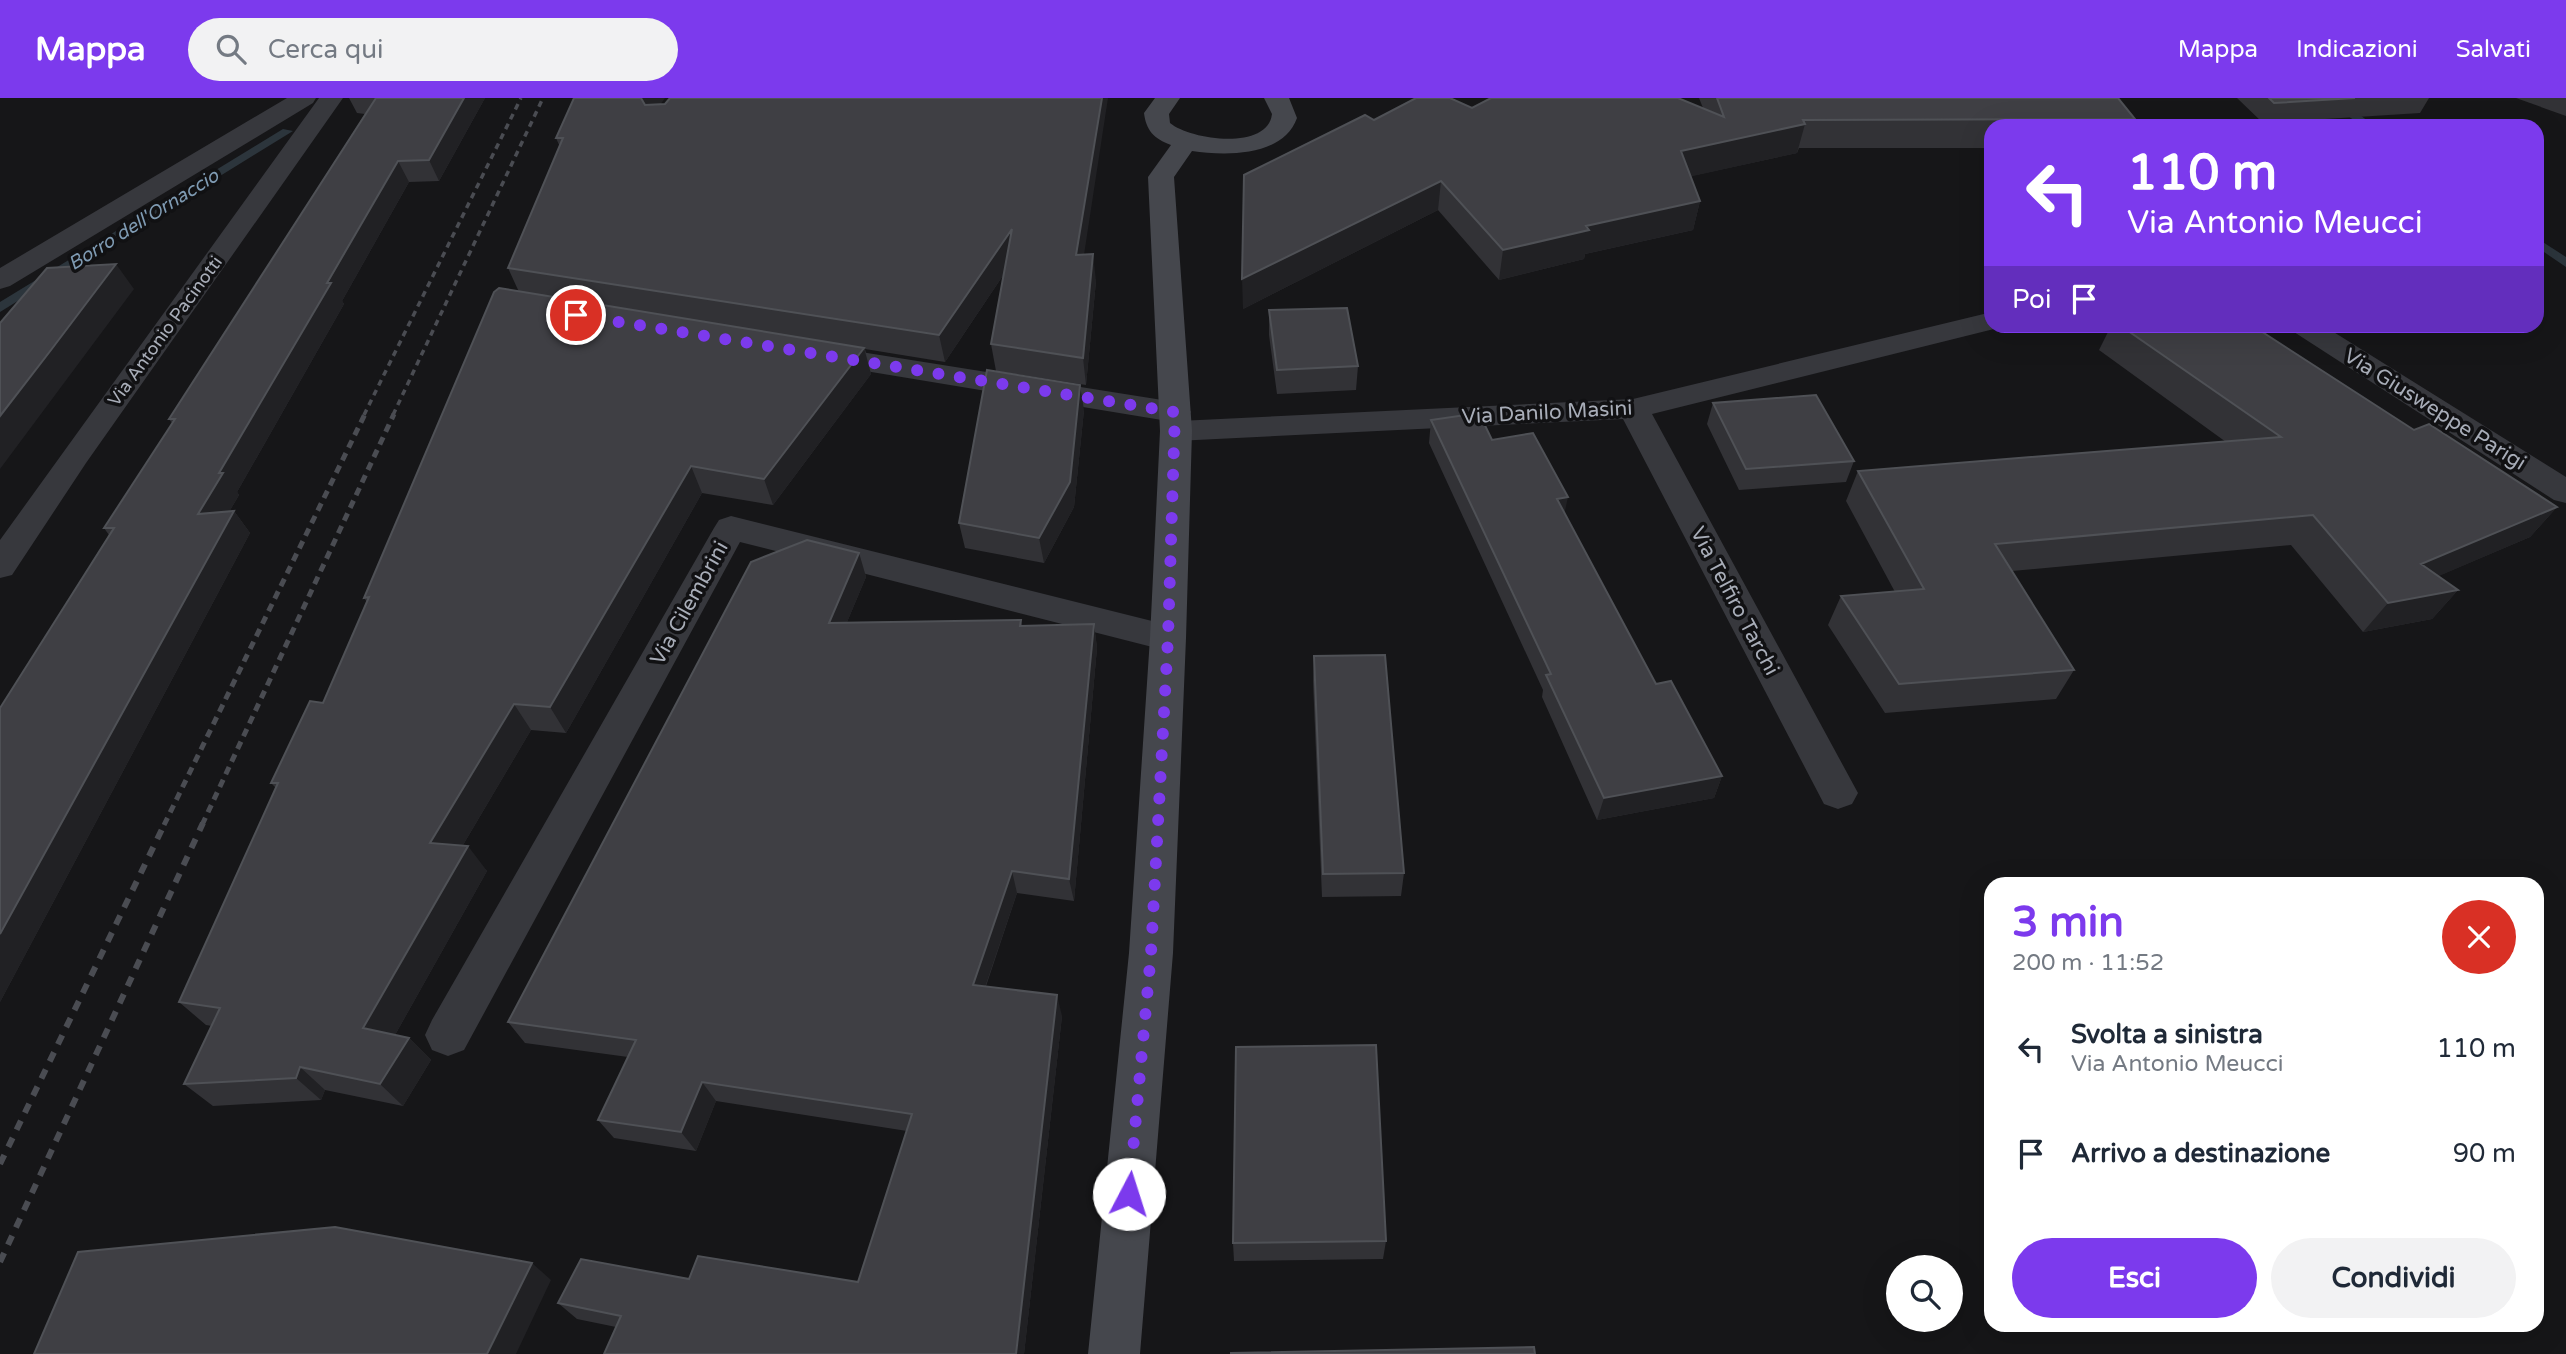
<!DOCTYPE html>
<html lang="it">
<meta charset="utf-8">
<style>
body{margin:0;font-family:"Varela Round",sans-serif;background:#f2f2f3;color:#1f2937;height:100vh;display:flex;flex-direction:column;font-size:26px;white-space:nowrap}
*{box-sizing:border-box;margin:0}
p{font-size:23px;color:#747a83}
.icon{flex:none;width:38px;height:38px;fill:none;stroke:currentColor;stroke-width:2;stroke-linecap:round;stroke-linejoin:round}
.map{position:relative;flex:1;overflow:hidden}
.panel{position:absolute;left:1984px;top:779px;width:560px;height:455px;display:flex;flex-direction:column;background:#fff;border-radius:21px;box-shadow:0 7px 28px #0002}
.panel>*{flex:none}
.banner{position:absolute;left:1984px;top:21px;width:560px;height:214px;border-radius:21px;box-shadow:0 7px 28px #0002;background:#7c3aed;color:#fff;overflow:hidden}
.controls{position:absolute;left:1886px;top:1157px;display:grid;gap:14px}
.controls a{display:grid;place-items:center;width:77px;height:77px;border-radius:50%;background:#fff;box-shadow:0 7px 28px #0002;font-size:35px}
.pin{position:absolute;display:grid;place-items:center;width:60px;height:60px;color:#fff;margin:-30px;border:4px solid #fff;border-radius:50%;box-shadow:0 2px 7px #0007}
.me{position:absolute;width:77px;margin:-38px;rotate:5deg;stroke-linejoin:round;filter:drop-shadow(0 0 5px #0008)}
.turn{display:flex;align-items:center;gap:24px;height:147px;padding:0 28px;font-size:32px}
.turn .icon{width:91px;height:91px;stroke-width:2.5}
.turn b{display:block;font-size:49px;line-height:60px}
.then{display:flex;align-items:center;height:66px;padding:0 28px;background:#0003;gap:14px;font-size:26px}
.round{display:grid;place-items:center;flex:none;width:74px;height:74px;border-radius:37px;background:#f2f2f3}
.summary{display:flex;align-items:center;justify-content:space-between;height:119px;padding:0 28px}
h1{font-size:42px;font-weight:700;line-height:52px;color:#7c3aed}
.button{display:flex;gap:14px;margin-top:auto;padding:14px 28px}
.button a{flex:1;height:80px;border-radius:42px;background:#7c3aed;color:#fff;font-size:28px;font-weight:700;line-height:80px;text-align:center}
.button a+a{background:#f2f2f3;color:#1f2937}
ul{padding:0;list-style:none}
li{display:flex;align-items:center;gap:21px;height:105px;padding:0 28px}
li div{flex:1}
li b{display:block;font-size:26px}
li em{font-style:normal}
header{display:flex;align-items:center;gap:42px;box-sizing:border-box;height:98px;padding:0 35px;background:#7c3aed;color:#fff}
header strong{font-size:33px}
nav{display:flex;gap:38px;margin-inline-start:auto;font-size:24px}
.search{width:490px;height:63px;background:#f2f2f3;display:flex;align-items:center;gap:18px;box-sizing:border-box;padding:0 24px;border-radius:38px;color:#747a83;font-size:26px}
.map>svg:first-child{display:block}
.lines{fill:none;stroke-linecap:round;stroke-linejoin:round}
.stream{fill:#2c353c;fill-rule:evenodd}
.street{fill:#37383d;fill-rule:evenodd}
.secondary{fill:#45474d;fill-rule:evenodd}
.rail-far2{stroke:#4a4c52;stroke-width:3.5;stroke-dasharray:6 5;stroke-linecap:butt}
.rail-far1{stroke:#4a4c52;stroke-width:5;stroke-dasharray:8 6;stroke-linecap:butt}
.rail{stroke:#4a4c52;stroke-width:6;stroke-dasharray:10 9;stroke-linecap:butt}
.wall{fill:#323236}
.shaded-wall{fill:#212124}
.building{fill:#3f3f44;stroke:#4f5156;stroke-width:2}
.route{stroke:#7c3aed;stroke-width:12;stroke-dasharray:0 21.6}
.labels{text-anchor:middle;stroke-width:7;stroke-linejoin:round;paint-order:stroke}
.far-street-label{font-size:18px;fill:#a8adb8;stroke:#111113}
.far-water-label{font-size:19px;font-style:italic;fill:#7f9bb3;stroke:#111113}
.street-label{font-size:21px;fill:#a8adb8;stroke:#111113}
</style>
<header>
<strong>Mappa</strong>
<div class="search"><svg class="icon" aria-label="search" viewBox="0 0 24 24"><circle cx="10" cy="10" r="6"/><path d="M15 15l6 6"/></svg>Cerca qui</div>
<nav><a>Mappa</a><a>Indicazioni</a><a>Salvati</a></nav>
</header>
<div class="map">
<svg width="2566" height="1256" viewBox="0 0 2566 1256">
<rect width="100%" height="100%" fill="#161618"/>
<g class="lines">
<path class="stream" d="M2323 0H2336L2375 28H2362Z
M283 31 293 33 0 214V204Z
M2538 141 2566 159V169L2538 150Z"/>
<path class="street" d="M287 0H316L313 5 10 188 0 191V170Z
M319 0H343L86 365 12 477 0 480V442Z
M1992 214V228L2002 229 1652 316 1858 695 1852 706 1838 711 1824 706 1623 321 1176 343 1165 340 1160 333 1165 326 1174 324 817 265 806 262 802 256 806 250 817 247 1175 304 1186 307 1191 314 1186 321 1179 323 1633 301Z
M2289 228H2324L2566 379V405L2554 402 2294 234Z
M731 418 1168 527 1181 531 1186 540 1181 549 1168 553 740 444 464 952 448 958 432 952 425 937 432 922 714 430 719 422Z"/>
<path class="secondary" d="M1155 0H1180L1169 16 1170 25C1190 42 1268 53 1272 16L1264 0H1289L1297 20C1283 59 1226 58 1192 53L1174 79 1192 333 1186 540 1173 855 1140 1256H1088L1129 855 1150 540 1160 333 1148 79 1171 47C1154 41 1146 32 1144 15Z"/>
<path class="rail-far2" d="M364 317 521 0
M393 317 543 0"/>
<path class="rail-far1" d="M164 727 365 316
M202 727 394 316"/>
<path class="rail" d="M0 1066 165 725
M0 1164 203 725"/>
</g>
<path class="wall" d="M349 0H485L439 83 409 84 342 203 344 206 237 394 239 397 229 414 234 413 250 435 0 904V610L109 437 104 430 172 325 169 321 365 16 357 15Z
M1699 0H2118L2135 21 2131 28H1992V50H1799L1797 55 1691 78 1700 103 1693 132 1585 156 1584 161 1499 182 1438 112 1243 211 1374 22 1472 10H1703Z
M2237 0H2429L2420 15 2263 25Z
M2516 0H2566V18Z
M661 6 1084 156 1096 183 1086 287 996 273 991 246 1004 176 945 264 865 251 871 276 773 407 702 395 566 635 531 632 463 747 487 773 395 937 409 940 431 962 403 1008 325 992 321 1002 213 1008 184 986 212 928 206 927 179 904 276 690 271 685 323 605 367 504 364 500 519 194 508 170 560 49 556 40Z
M1269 212 1358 268 1356 292 1277 296 1269 237Z
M2111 228H2253L2414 332 2557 409 2530 439 2438 478 2458 492 2432 521 2363 534 2291 447 2012 473 2074 572 2056 601 1885 615 1828 527 1841 498 1895 494 1846 403 1858 373 2226 344 2099 252Z
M1713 305 1854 363 1846 384 1739 392 1707 326Z
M1084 312 1074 409 1044 465 965 450 959 425Z
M1431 322 1492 342 1564 416 1656 586 1722 678 1714 700 1597 722 1542 599 1543 592 1429 345Z
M859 455 866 479 847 524 1021 522 1022 528 1094 526 1097 550 1074 803 1017 795 986 888 1062 918 1024 1256H604L616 1229 577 1221 558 1205 689 1181 858 1184 907 1033 716 1003 696 1053 614 1040 598 1022 628 959 525 945 508 924Z
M1314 558 1404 775 1401 798 1322 799 1313 583Z
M1386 1143 1383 1161 1234 1163 1233 1145Z"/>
<path class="shaded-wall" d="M464 0H485L439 83 429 62Z
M641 0H665L649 23Z
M1102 0H1108L1080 183 1076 157Z
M1805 26 1797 55 1675 82 1681 53Z
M398 63 409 84 342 203 344 206 237 394 239 397 215 438 198 416 219 375Z
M1441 83 1438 112 1243 211 1242 181Z
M1700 103 1693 132 1585 156 1584 161 1499 182 1503 152 1586 128Z
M1012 131 1016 158 945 264 939 237Z
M1093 156 1096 183 1086 287 1083 260Z
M116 166 134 191 0 371V318Z
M864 250 871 276 773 407 764 381Z
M1080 287 1084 312 1074 409 1044 465 1039 440Z
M691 368 702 395 566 635 550 609Z
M1568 399 1563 422 1557 401Z
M2557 409 2530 439 2397 496 2421 466Z
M234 413 250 435 0 904V836Z
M859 455 866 479 837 548 829 525Z
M2458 492 2432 521 2363 534 2388 505Z
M1094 526 1097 550 1074 803 1069 781Z
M514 606 531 632 450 769 430 745Z
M1722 678 1714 700 1597 722 1604 700Z
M468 748 487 773 386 953 363 930Z
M1012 773 1017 795 979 907 973 887Z
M1057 897 1062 918 1024 1256H1016Z
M409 940 431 962 403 1008 380 986Z
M300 969 325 992 321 1002 296 980Z
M702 984 716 1003 696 1053 681 1034Z
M532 1165 551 1182 516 1256H487Z"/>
<path class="building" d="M376 0H464L429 62 398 63 327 185H331L219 375H223L198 416 234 413 0 836V610L114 430H104L175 321H169Z
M574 0H641L645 7 665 6 670 0H1102L1076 157 1093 156 1083 260 991 246 1012 131 939 237 508 170 563 40H556Z
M1416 0H1450L1472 10 1491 0H1678L1724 19 1717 0H2118L2135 21 1803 22 1805 26 1681 53 1700 103 1586 128 1589 132 1503 152 1441 83 1242 181 1244 77 1365 17 1374 22Z
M2269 0H2355L2274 5Z
M116 166 51 252 0 318V225L47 170Z
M499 190 864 250 764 381 691 368 550 609 514 606 430 745 468 748 363 930 409 940 380 986 300 969 296 980 184 986 220 910 179 904 278 685H271L310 603 323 605 369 499 364 500 494 194Z
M1347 210 1358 268 1277 272 1269 212Z
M2121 228H2253L2414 332 2429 326 2557 409 2421 466 2458 492 2388 505 2313 417 1995 446 2074 572 1899 586 1841 498 1924 491 1858 373 2281 339Z
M987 272 1080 287 1070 384 1039 440 959 425Z
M1816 297 1854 363 1746 371 1713 305Z
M1479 315 1492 342 1533 335 1568 399 1557 401 1656 586 1671 583 1722 678 1604 700 1546 577 1551 576 1431 322Z
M807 442 859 455 829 525 1021 522 1020 528 1094 526 1069 781 1012 773 973 887 1057 897 1016 1256H604L621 1218 558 1205 581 1161 689 1181 698 1158 858 1184 912 1016 702 984 681 1034 598 1022 636 942 508 924 751 464Z
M1385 557 1404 775 1323 776 1314 558Z
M1376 947 1386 1143 1233 1145 1236 949Z
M335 1129 532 1165 487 1256H34L78 1154Z
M1534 1249 1535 1256H1231V1255Z"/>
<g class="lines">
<path class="route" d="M576 217 1175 314 1168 540 1151 855 1129 1096"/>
</g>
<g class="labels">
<g class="far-street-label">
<text transform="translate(165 233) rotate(-54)" y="6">Via Antonio Pacinotti</text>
</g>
<g class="far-water-label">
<text transform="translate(143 121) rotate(-32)" y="7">Borro dell'Ornaccio</text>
</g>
<g class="street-label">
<text transform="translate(2435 311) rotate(32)" y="7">Via Giusweppe Parigi</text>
<text transform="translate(1547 314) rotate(-3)" y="7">Via Danilo Masini</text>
<text transform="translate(1735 503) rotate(62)" y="7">Via Telfiro Tarchi</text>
<text transform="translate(689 505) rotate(-61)" y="7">Via Cilembrini</text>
</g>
</g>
</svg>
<div class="controls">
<a><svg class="icon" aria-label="search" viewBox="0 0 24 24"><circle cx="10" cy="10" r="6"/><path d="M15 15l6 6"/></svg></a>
</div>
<div class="pin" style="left:576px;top:217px;background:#d93025"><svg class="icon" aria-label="arrive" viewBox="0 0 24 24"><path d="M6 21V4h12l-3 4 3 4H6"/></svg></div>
<svg class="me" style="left:1129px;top:1096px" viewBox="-20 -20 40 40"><circle r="19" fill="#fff"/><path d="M0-13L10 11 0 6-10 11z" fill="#7c3aed"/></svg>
<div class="banner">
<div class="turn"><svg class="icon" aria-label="left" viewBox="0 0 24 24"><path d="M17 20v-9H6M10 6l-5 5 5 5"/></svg><div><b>110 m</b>Via Antonio Meucci</div></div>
<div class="then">Poi<svg class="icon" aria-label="arrive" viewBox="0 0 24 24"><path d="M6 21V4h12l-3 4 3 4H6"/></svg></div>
</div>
<section class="panel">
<div class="summary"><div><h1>3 min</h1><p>200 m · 11:52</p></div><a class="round" style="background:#d93025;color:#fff"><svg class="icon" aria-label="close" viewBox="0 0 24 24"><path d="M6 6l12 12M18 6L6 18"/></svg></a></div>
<ul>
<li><svg class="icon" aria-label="left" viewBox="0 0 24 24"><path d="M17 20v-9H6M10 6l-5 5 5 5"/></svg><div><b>Svolta a sinistra</b><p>Via Antonio Meucci</p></div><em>110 m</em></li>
<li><svg class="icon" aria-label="arrive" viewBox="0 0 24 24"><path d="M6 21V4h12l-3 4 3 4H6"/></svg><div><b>Arrivo a destinazione</b></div><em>90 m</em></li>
</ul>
<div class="button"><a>Esci</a><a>Condividi</a></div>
</section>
</div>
